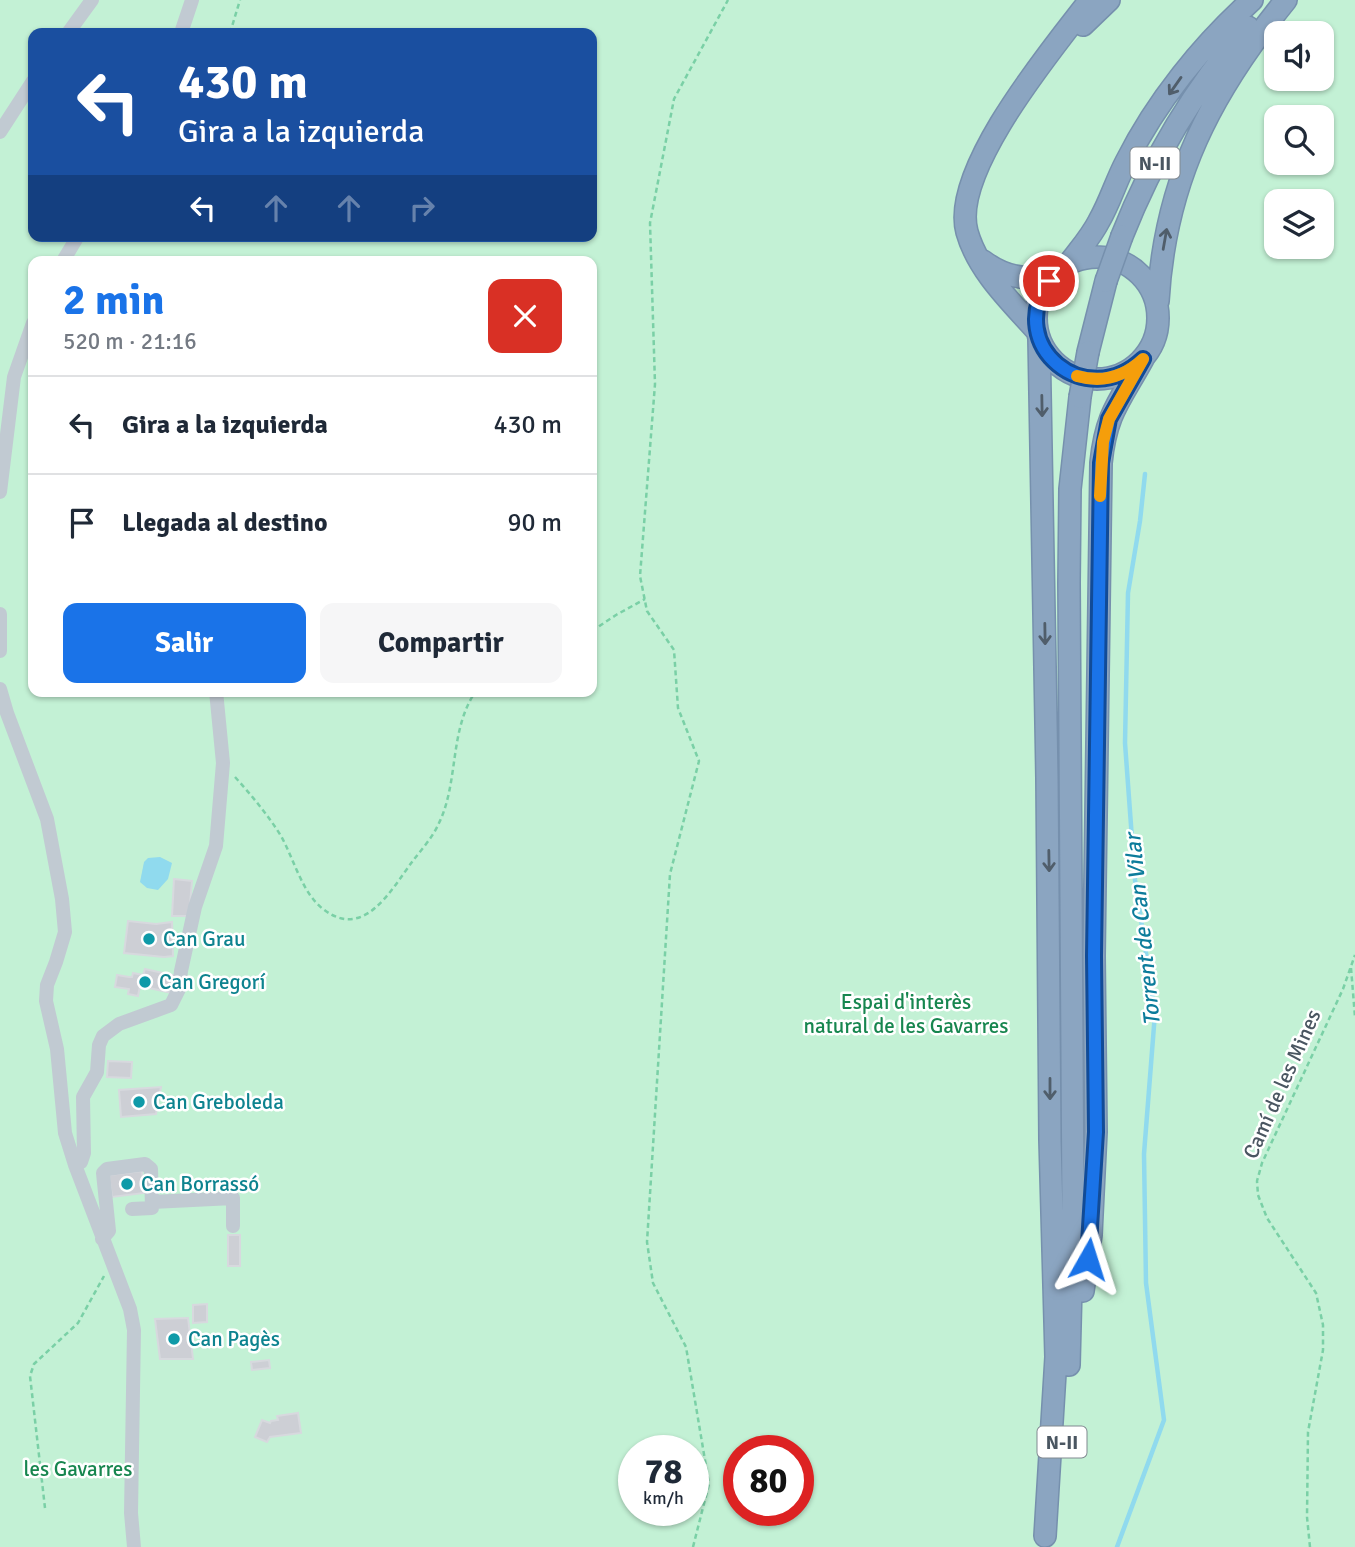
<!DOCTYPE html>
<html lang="es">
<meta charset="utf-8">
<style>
body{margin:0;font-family:Signika,sans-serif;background:#f6f6f7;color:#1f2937;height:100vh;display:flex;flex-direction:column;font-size:26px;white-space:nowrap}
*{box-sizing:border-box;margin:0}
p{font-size:23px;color:#747a83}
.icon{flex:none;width:38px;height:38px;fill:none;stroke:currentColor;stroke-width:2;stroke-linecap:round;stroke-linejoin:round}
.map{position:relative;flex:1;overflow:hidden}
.details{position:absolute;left:28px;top:256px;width:569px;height:441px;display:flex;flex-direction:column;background:#fff;border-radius:14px;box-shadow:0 2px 5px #0004}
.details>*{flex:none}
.guide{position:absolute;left:28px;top:28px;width:569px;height:214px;border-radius:14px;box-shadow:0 2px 5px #0004;background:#1a4fa0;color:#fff;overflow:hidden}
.controls{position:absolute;left:1264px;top:21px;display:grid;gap:14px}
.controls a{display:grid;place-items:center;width:70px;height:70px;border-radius:14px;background:#fff;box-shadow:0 2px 5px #0004;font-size:35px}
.speed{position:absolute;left:618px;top:1435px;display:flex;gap:14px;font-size:35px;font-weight:700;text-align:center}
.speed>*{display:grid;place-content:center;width:91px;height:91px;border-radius:50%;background:#fff;box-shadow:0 2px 5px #0004;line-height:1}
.speed small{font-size:18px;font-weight:400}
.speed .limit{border:10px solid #d22;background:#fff;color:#111}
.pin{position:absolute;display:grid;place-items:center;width:60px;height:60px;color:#fff;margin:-30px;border:4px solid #fff;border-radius:50%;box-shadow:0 2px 7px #0007}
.me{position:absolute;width:77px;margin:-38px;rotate:6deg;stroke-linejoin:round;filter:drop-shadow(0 0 5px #0008)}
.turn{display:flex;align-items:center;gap:24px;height:147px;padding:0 35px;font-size:32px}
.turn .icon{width:91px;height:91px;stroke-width:2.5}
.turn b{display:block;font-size:49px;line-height:60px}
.lanes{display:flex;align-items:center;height:66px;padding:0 35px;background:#0003;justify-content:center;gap:35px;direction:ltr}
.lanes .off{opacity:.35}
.round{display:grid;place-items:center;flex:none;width:74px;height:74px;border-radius:14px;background:#f6f6f7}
.overview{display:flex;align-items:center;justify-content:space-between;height:119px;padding:0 35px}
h1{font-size:42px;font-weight:700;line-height:52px;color:#1a73e8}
.action{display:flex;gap:14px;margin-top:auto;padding:14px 35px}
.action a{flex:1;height:80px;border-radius:14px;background:#1a73e8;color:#fff;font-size:28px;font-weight:700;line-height:80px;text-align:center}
.action a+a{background:#f6f6f7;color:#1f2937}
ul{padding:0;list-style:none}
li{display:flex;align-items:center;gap:21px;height:98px;padding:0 35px;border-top:2px solid #e0e1e3}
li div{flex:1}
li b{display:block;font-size:26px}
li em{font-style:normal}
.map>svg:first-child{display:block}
.green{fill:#c3f1d5;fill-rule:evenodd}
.water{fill:#90daee}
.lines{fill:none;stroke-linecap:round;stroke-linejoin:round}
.stream{stroke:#90daee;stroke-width:4.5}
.building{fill:#cdcfd5;stroke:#d7d9de;stroke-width:2}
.highway-casing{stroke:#7690ad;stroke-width:24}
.path{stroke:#7ad0a6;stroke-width:2.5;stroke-dasharray:5 3.5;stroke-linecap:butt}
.minor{stroke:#c1cad2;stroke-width:14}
.highway{stroke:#8ba5c1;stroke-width:21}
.highway-bridge-casing{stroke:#7690ad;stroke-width:24;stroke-linecap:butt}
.highway-bridge{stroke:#8ba5c1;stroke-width:21}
.oneway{stroke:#505e6b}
.route-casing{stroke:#114b97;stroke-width:18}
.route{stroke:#1a73e8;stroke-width:12}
.slow{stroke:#f59e0b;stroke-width:12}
.culture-dot{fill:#0f9aa8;stroke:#fff;stroke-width:2.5}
.labels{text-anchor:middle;stroke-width:5;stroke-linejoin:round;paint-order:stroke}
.shield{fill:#fff;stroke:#808990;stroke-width:2}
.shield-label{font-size:19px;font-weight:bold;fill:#4a5661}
.culture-label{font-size:21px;fill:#0d838f;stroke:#fff;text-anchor:start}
.park-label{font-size:21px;fill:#17864f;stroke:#fff}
.street-label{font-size:21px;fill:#4a5661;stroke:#fff}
.water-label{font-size:23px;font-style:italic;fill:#0c7c9b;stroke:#fff}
</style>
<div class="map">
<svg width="1355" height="1547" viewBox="0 0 1355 1547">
<rect width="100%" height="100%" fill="#f5f3f3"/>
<path class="green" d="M0 0H1355V1547H0ZM33 33H592V236H33ZM1276 33H1321V79H1276ZM1276 117H1321V163H1276ZM1276 201H1321V247H1276ZM33 261H592V691H33ZM634 1451H693V1510H634ZM738 1451H798V1510H738Z"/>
<path class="water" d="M160 857 172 863 168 879 158 890 147 888 140 882 144 862 148 858Z"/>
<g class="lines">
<path class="stream" d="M1117 1547 1164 1420 1146 1283 1144 1154 1155 1013 1135 880 1125 743 1128 593 1140 521 1145 474"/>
</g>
<path class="building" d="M174 879 192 881 189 916H172Z
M128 921 156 924 172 922 173 956 164 957 124 953Z
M145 969 176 976 172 993 140 986 138 996 128 994 129 989 115 987 117 975 129 977H132L133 973 143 975Z
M108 1061 132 1062 131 1078 107 1077Z
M161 1087 156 1114 121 1117 119 1090Z
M142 1171 144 1193 112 1197 109 1175Z
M228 1235H240V1266H228Z
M207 1304V1322L193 1323V1305Z
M188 1318 193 1359H160L155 1319Z
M269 1360 270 1368 252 1370 251 1362Z
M298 1413 301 1433 270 1437 267 1442 255 1437 262 1420 270 1423 271 1421 278 1420 277 1416Z"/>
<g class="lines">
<defs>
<path id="highway" d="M1083 25 1109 0
M1122 236C1152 160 1194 89 1248 27
M1036 318a61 61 0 1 1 122 0a61 61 0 1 1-122 0Z
M983 261C1007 279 1034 283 1061 269
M1068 265C1079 250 1091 237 1099 221 1110 202 1116 181 1126 162 1156 102 1202 45 1252 0
M1158 301C1165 180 1211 92 1286 0
M1037 331C1011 302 978 271 967 232 950 171 1053 48 1090 0
M1039 338 1047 778 1050 1140 1056 1357 1045 1536
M1088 352 1106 281
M1083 1291 1091 1235 1096 1132 1094 956 1101 463C1106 413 1120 401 1143 359
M1069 1365 1073 1208 1069 583 1070 489 1080 397"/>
</defs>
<use href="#highway" class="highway-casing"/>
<path class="path" d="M230 33 240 0
M592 631 616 615 645 599
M235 777C252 796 268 815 281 836 294 859 302 893 323 909 364 941 391 890 412 862 421 850 433 837 439 823 459 782 449 729 476 691
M1351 968 1355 1017
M45 1508 30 1376 34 1364 78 1323 104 1276
M693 1547 709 1484 686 1347 653 1283 647 1242 670 874 699 761 678 708 674 650 647 611 640 576 655 384 650 223 674 99 728 0
M1310 1547 1307 1517 1308 1432 1323 1350V1325L1316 1293 1267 1218 1258 1195 1257 1181 1262 1163 1343 989 1355 955"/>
<path class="minor" d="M68 33 92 0
M181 33 192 0
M0 132 33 81
M63 261 78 236
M0 492 14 377 33 323
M0 614V651
M0 689 7 713 47 819 62 899 65 932 56 962 47 985 46 1001 57 1049 65 1133 75 1165 130 1309 134 1330 131 1513 134 1547
M75 1165 81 1162 84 1153 83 1097 97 1072 99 1045 103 1036 119 1024 171 1005 179 989 181 971 195 907 216 846 223 763 216 691
M152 1202 233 1198V1226
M102 1239 109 1231 103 1173 107 1169 145 1164 151 1169 152 1208 132 1209"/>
<use href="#highway" class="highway"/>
<defs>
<path id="highway-bridge" d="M1106 281 1122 236
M1080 397 1088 352"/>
</defs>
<use href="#highway-bridge" class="highway-bridge-casing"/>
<use href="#highway-bridge" class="highway-bridge"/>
</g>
<defs><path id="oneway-shaft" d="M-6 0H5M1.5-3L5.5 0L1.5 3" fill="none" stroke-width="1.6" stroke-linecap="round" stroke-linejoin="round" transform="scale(1.75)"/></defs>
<g class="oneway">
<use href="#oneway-shaft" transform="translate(1175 86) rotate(125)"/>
<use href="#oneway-shaft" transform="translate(1165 239) rotate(-80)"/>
<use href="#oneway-shaft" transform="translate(1042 406) rotate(89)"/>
<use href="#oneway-shaft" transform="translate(1045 634) rotate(89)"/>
<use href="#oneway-shaft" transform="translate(1049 861) rotate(89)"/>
<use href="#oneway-shaft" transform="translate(1050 1089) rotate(90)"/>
</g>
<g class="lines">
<defs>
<path id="route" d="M1049 281C1004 346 1086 413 1143 359L1109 419 1101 463 1094 956 1096 1132 1088 1259"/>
</defs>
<use href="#route" class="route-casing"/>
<use href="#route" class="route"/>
<path class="slow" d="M1077 376C1102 383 1124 377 1143 359L1109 419 1103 442 1100 496"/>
</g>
<g class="culture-dot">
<circle cx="149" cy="939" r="7"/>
<circle cx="145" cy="982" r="7"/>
<circle cx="139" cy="1102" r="7"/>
<circle cx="127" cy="1184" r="7"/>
<circle cx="174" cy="1339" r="7"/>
</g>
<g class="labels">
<g class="shield">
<rect x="1130.5" y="147.5" width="49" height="31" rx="5"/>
<rect x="1037.5" y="1426.5" width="49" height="31" rx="5"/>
</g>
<g class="shield-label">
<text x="1155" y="170">N-II</text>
<text x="1062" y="1449">N-II</text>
</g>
<g class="culture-label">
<text x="163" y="946">Can Grau</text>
<text x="159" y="989">Can Gregorí</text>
<text x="153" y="1109">Can Greboleda</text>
<text x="141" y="1191">Can Borrassó</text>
<text x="188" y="1346">Can Pagès</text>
</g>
<g class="park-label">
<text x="906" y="1009">Espai d'interès<tspan x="906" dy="24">natural de les Gavarres</tspan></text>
<text x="78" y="1476">les Gavarres</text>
</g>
<g class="street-label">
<text transform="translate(1282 1084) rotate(-66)" y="7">Camí de les Mines</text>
</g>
<g class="water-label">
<text transform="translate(1142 930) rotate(-96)" y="8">Torrent de Can Vilar</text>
</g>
</g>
</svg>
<div class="controls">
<a><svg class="icon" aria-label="sound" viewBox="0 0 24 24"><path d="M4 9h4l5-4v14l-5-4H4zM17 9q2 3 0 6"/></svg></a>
<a><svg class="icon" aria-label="search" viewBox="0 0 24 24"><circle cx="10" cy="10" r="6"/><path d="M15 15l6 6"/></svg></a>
<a><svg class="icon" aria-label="layers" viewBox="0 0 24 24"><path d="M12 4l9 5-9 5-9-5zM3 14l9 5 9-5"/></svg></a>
</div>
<div class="speed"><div>78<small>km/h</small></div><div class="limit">80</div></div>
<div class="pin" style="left:1049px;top:281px;background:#d93025"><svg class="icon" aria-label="arrive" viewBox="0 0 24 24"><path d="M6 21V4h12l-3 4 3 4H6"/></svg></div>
<svg class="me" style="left:1088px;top:1259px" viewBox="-20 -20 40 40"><path d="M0-17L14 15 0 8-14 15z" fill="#1a73e8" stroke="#fff" stroke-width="4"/></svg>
<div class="guide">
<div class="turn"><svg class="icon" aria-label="left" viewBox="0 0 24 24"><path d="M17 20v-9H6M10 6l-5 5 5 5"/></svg><div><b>430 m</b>Gira a la izquierda</div></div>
<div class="lanes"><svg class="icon" aria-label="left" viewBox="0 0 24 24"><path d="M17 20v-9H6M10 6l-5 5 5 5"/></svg><svg class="icon off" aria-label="ahead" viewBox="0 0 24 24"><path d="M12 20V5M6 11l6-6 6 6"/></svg><svg class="icon off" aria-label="ahead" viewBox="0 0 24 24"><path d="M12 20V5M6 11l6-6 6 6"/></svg><svg class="icon off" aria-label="right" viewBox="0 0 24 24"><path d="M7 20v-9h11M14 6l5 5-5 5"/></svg></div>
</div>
<section class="details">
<div class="overview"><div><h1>2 min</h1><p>520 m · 21:16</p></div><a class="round" style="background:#d93025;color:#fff"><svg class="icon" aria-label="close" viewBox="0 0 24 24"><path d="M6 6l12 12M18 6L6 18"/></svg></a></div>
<ul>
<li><svg class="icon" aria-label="left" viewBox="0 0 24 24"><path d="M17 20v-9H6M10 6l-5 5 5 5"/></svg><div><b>Gira a la izquierda</b></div><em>430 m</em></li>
<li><svg class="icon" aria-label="arrive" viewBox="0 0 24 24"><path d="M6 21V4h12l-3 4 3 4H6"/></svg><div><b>Llegada al destino</b></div><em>90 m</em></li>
</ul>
<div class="action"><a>Salir</a><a>Compartir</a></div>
</section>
</div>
